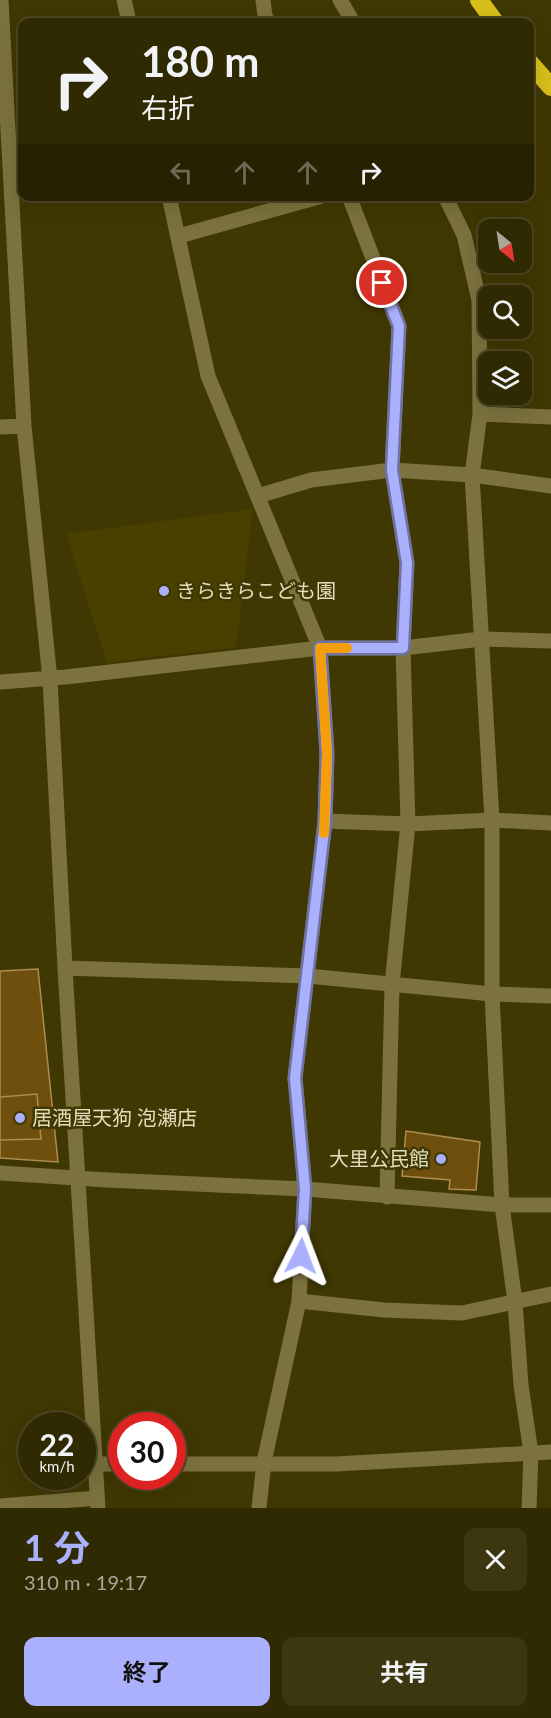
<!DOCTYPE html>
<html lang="ja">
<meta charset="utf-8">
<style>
body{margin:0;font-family:Lato,"Noto Sans JP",sans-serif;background:#3c3611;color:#f1f3f6;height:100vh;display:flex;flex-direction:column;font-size:22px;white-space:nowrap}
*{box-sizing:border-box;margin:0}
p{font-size:20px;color:#a8a799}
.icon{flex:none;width:33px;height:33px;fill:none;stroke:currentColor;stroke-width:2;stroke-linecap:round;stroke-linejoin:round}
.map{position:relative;height:1508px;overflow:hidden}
.drawer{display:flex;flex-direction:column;background:#302a02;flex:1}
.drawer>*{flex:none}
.hud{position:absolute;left:18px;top:18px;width:516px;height:183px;border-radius:12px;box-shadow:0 6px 24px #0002,0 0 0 2px #4b4624;background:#302a02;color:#f1f3f6;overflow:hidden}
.needle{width:39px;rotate:150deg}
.buttons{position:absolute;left:478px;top:219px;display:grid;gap:12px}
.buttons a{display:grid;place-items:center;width:54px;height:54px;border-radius:12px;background:#302a02;box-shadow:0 6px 24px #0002,0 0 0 2px #4b4624;font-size:30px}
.speed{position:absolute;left:18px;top:1412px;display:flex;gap:12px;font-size:30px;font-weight:700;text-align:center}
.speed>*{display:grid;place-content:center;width:78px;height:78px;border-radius:50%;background:#302a02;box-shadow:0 6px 24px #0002,0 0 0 2px #4b4624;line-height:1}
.speed small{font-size:15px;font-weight:400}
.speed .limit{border:9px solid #d22;background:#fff;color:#111}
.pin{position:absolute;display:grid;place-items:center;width:51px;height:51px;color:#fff;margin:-26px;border:3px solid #fff;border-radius:50%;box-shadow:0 2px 6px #0007}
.me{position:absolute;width:66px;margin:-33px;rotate:3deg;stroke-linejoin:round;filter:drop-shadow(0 0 4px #0008)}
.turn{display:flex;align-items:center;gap:21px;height:126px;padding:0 24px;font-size:27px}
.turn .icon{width:78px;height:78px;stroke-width:2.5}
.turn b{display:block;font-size:42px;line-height:51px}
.lanes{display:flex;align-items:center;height:57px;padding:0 24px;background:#0003;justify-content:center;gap:30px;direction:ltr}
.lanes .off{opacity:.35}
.round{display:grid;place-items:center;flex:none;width:63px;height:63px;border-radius:12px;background:#3c3611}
.overview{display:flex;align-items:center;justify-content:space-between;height:102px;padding:0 24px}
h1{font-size:36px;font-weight:700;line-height:45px;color:#aab0fc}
.action{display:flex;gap:12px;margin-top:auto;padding:12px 24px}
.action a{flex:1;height:69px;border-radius:12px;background:#aab0fc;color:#111;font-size:24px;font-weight:700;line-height:69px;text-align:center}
.action a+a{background:#3c3611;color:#f1f3f6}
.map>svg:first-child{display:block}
.built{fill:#494000}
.building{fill:#6e4f0e;stroke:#ae8c52;stroke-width:1.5}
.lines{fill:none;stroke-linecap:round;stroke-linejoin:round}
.minor{stroke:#7b723e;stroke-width:15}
.highway{stroke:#d7bf1b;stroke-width:18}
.route-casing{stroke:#6e72a4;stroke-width:15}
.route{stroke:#aab0fc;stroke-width:10}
.slow{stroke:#f59e0b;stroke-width:10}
.poi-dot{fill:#aab0fc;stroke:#403802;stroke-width:2}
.labels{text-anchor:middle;stroke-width:5;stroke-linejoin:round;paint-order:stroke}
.poi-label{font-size:20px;fill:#e2ddbd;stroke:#403802;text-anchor:start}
</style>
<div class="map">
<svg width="551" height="1508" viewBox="0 0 551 1508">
<rect width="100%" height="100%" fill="#403802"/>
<path class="built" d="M253 509 236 647 107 662 66 534Z"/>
<path class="building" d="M38 969 58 1162 0 1158V971Z
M37 1094 41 1139 0 1140V1097Z
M406 1131 480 1142 476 1190 449 1189 450 1180 402 1176Z"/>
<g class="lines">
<path class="minor" d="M1 0 24 426 50 679 65 968 98 1508
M124 0 129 22
M263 0 265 16 268 22
M340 0 353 22
M169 196 208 376 320 648 327 753 325 821 295 1078 305 1189 299 1301 264 1462 259 1508
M349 196 399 326 392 470 407 563 403 648 408 824 392 985 387 1197
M445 196 464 235 479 300 480 414 472 475 492 820V994L502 1205 515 1302 521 1385 531 1453 529 1508
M179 236 322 196
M480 414 551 417
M0 427 24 426
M258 496 311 480 392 470 472 475 551 486
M0 682 66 677 320 648H403L481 639 551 641
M325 821 408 824 492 820 551 823
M65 968 308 976 492 994 551 996
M0 1173 107 1180 305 1189 502 1205H551
M299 1301 384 1310 462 1313 551 1294
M95 1464H122
M172 1464H336L551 1452
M0 1506 97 1498"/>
<path class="highway" d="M479 0 495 22
M530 63 551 87"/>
</g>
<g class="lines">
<defs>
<path id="route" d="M301 1256 305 1189 295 1078 325 822 327 753 320 648H403L407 563 392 470 399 326 382 283"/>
</defs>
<use href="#route" class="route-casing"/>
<use href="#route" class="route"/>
<path class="slow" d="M324 833 327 753 320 648H347"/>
</g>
<g class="poi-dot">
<circle cx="164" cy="591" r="6"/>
<circle cx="20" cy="1118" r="6"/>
<circle cx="441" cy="1159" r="6"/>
</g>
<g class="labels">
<g class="poi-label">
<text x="176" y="598">きらきらこども園</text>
<text x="32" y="1125">居酒屋天狗 泡瀬店</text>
<text x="429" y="1166" text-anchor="end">大里公民館</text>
</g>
</g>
</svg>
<div class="buttons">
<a><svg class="needle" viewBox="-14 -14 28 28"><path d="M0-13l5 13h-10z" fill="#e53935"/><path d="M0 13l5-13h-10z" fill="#a8a799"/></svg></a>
<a><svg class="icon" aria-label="search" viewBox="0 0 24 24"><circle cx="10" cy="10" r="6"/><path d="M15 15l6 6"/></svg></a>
<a><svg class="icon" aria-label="layers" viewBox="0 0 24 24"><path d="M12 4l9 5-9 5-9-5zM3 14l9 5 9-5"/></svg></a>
</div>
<div class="speed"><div>22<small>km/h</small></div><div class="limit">30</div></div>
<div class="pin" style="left:382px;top:283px;background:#d93025"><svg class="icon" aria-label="arrive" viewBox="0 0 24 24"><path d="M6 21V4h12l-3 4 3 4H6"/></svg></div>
<svg class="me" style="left:301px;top:1256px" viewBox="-20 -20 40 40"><path d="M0-17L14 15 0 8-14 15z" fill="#aab0fc" stroke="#fff" stroke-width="4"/></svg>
<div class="hud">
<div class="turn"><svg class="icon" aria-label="right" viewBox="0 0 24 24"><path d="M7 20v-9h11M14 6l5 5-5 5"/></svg><div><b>180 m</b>右折</div></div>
<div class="lanes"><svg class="icon off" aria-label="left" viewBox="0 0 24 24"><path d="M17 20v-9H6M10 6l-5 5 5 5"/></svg><svg class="icon off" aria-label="ahead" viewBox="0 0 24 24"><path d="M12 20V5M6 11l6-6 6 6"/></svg><svg class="icon off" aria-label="ahead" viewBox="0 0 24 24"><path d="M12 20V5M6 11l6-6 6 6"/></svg><svg class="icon" aria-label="right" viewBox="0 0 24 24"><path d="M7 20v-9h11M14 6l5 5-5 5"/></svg></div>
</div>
</div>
<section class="drawer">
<div class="overview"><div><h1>1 分</h1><p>310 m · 19:17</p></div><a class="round"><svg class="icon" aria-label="close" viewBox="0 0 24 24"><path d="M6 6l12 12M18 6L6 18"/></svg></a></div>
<div class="action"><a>終了</a><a>共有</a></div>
</section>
